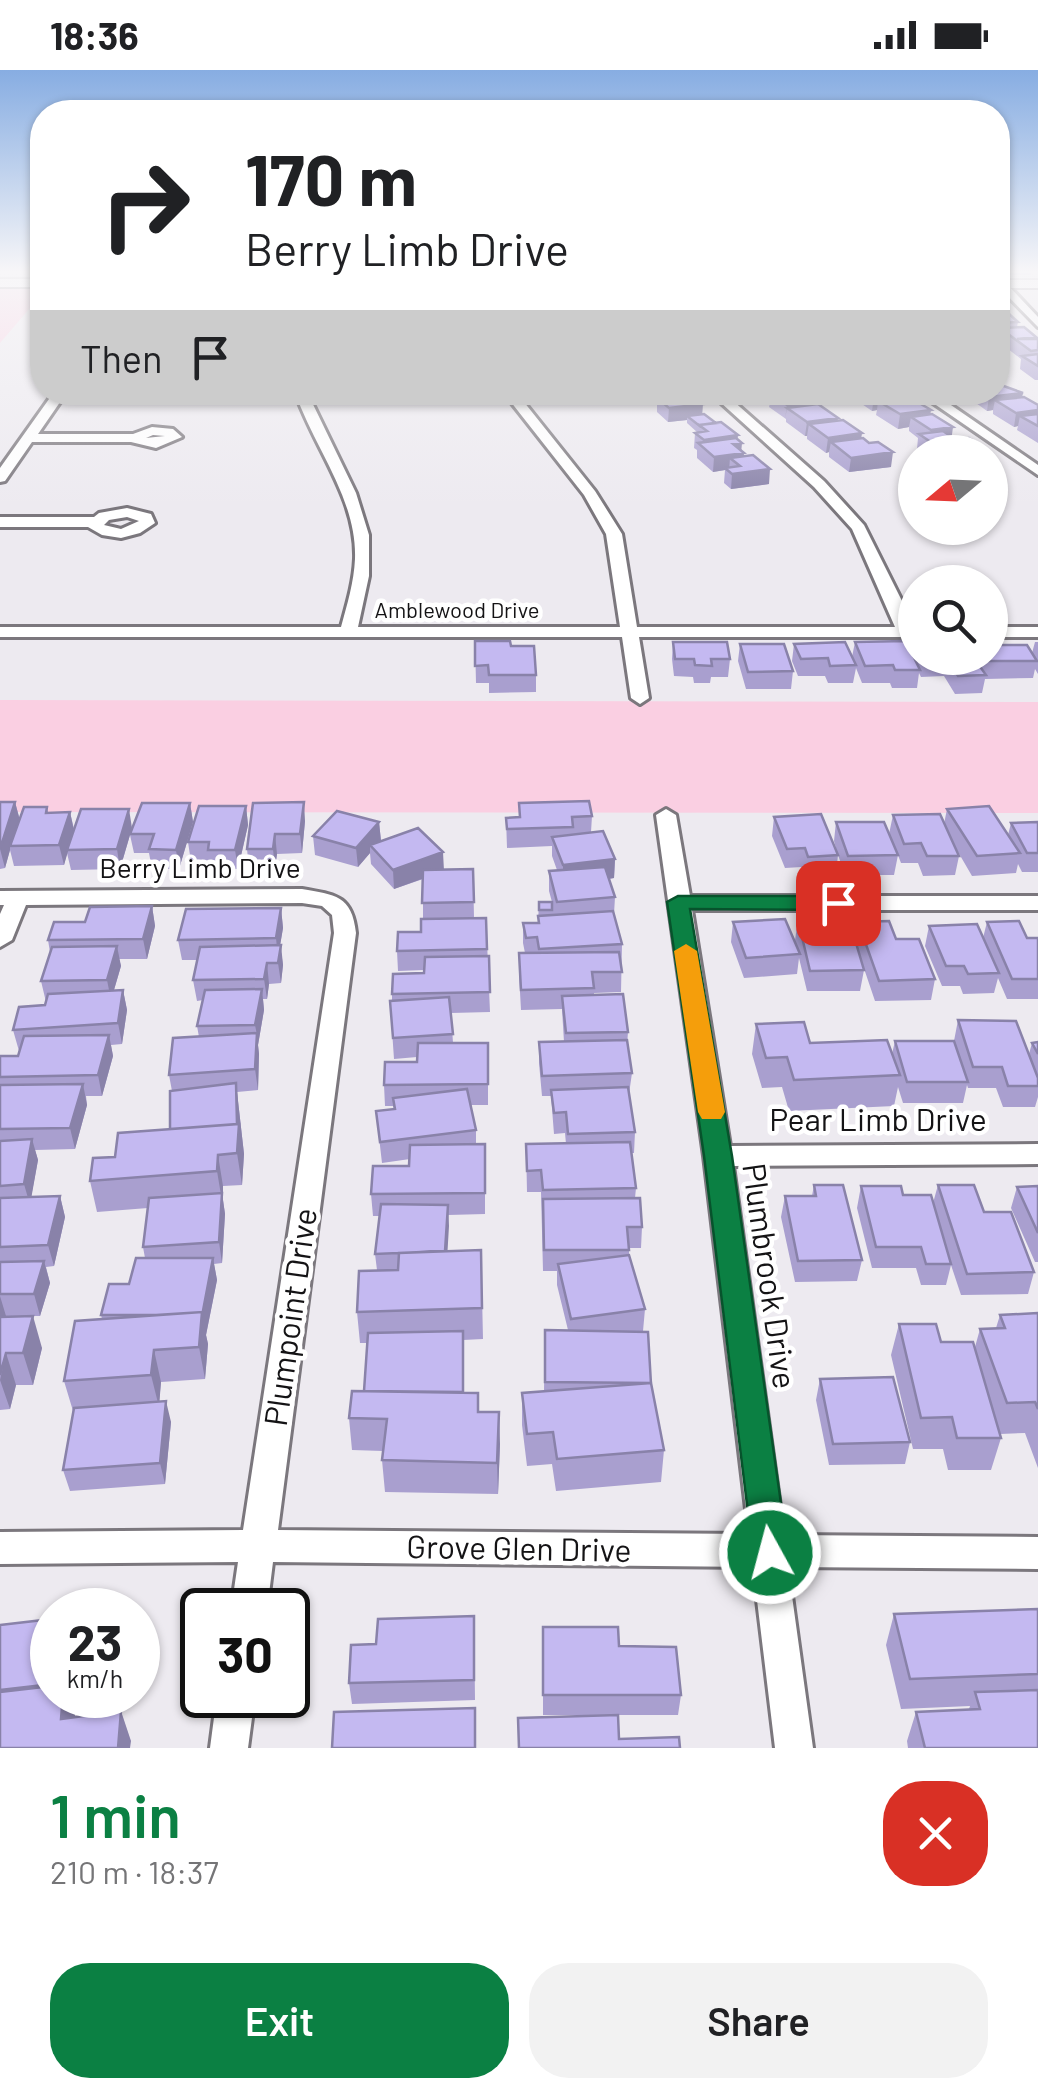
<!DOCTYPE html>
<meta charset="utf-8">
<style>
body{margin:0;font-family:Barlow,sans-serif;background:#f2f2f2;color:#202124;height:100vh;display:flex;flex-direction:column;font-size:38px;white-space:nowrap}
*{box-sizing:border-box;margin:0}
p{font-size:32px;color:#757577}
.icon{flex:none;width:55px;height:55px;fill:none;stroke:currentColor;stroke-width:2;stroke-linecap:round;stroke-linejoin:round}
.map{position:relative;height:1678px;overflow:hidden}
.panel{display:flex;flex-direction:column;background:#fff;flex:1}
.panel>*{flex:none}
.hud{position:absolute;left:30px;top:30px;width:980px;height:305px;border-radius:40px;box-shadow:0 2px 8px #0004;background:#fff;color:#202124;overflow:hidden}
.needle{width:65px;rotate:251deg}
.controls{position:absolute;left:898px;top:365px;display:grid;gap:20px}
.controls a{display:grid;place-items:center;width:110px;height:110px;border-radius:50%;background:#fff;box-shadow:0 2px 8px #0004;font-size:50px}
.speed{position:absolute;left:30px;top:1518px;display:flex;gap:20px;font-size:50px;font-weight:700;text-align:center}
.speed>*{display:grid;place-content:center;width:130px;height:130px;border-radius:50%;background:#fff;box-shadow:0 2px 8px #0004;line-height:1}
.speed small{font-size:25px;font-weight:400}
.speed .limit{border:5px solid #111;border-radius:15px;background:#fff;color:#111}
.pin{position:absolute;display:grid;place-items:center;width:85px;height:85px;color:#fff;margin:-42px;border-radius:20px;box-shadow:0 5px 15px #0006}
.me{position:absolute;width:110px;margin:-55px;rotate:353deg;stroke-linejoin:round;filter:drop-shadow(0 0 8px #0008)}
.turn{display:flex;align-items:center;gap:35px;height:210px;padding:0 50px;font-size:45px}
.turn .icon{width:130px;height:130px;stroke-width:2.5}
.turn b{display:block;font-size:70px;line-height:85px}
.then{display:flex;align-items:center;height:95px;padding:0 50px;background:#0003;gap:20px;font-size:38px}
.round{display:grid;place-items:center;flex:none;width:105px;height:105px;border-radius:40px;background:#f2f2f2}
.overview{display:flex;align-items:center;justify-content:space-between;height:170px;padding:0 50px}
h1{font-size:60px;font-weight:600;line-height:75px;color:#0b8043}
.action{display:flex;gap:20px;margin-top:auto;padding:20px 50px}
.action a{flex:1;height:115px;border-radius:40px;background:#0b8043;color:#fff;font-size:40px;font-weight:600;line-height:115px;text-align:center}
.action a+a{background:#f2f2f2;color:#202124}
.status{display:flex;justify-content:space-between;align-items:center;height:70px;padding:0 50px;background:#fff;direction:ltr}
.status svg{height:28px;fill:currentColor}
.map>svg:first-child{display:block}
.green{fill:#facfe2}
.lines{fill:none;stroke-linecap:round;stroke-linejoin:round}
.minor-casing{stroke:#7b777d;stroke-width:6}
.tertiary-casing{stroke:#7b777d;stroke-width:4}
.minor{fill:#fff;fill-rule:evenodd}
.tertiary{fill:#fff;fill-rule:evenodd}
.wall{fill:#a99fcf}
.shaded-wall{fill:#8982a9}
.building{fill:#c4b9f1;stroke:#8982a9;stroke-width:2.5}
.route{fill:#0b8043;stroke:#07532c;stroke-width:2.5}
.slow{fill:#f59e0b}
.labels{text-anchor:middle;stroke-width:9;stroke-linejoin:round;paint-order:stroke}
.far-street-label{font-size:22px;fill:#141315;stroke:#fff}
.street-label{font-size:28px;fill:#141315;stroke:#fff}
.near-street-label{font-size:32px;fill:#141315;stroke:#fff}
</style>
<div class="status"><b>18:36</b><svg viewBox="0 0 49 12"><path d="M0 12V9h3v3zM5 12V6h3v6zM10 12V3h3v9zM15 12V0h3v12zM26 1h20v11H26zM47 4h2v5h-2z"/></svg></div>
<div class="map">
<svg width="1038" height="1678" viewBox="0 0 1038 1678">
<rect width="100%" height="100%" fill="#edeaf0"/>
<path class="green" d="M0 218H42V224L0 273Z
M0 630 1038 632V743L0 742Z"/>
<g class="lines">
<defs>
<path id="minor" d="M998 212H1005L1038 247V257L998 216Z
M54 322H67L38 364H133L152 357 173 359 182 367 156 378 131 372H32L5 411 0 412V398ZM153 365 165 366 146 368Z
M295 322H307L356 423 369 465V506L358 557H620L606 464 584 425 503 322H516L595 421 622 464 637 557H895L852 459 814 417 709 322H723L824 411 864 455 915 557V567H639L649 628 640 634 631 628 622 567H0V557H341C347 535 354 512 355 489 357 428 314 378 295 322Z
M917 322H932L1038 395V405Z
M127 438 151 444 155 453 140 463 121 468 102 465 88 457H0V447H94L99 443ZM127 447 139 451 121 459 104 455 109 450Z
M990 557H1038V567H990Z
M666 739 676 745 690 826H1038V840H692L730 1076 1038 1074V1094L733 1096 784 1465 1038 1467V1499L788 1497 813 1678H775L753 1497 273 1492 267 1540H231L238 1492 0 1494V1462L243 1460 334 863 332 845 322 836 302 833 26 835 12 870 0 877V844L4 835H0V821L302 819C335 825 352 825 356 863L278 1460 749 1464 704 1086 656 745Z
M217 1625H255L248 1678H210Z"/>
<path id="tertiary" d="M0 209H42V217H0Z
M998 210H1038V218H998Z"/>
</defs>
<use href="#minor" class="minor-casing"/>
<use href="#tertiary" class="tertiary-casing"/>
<use href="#minor" class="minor"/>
<use href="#tertiary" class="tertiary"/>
</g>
<path class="wall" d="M998 203H1031V205H999Z
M998 233 1006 240 1005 244 1018 252 1017 257 1038 269V310H1035L1020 299 1021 289 998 271Z
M638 322H682V325L703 344 737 369 744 386 769 414 731 419 724 413 725 400 713 402 697 388V380L694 378 695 363H698L687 353V350L668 352 657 342V334L647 335 638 325Z
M753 322H806L818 331 817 334 862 368 891 397 849 402 829 387V382L826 383 807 369V366H805L786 352V349L769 337 770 333Z
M849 322H905V327L930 344 952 367 977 382H922L917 379 918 368 909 361V357L898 359 876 345 877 340 872 341 856 330 857 326H853Z
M970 322H998L1023 327 1038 335V373L1017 360 1018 356 1014 357 993 344V340L987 341 969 328Z
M475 571 511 576 536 605V622L489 623V613H476Z
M673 572 730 589 728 607H711L710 613H694L693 607 674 606 672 589Z
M855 572 912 585 915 573V588H974L976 591 977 588 1032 583 1035 572H1038V604L1035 599 1033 608 985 609 982 623 955 624 944 606 921 607 919 603 917 618H892L890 613H862L856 598 853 613H828L825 606H798L792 591 794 574 852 587Z
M740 574 793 601 791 619H746L738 591Z
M0 732H15L20 750 47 737 48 742H70L74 759 132 758 190 733 193 752 179 799H152L149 783H134L130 765 120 799 71 800 67 783 64 795 14 796 10 780 5 798 0 799Z
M253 733 305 751 302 783 277 784 275 798 249 799 247 779Z
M519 733 592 746 591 762 615 789 614 808 609 809 615 827 614 844 622 874 621 922 594 923V925L628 962 627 975 632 1003 629 1024 635 1062 634 1083H631L636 1118 635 1128 642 1157 641 1178H629V1185L645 1239 643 1261 637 1262 651 1315 664 1380 661 1412 556 1421 552 1394 527 1396 522 1355V1323L544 1321 545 1260H568L557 1215V1201H543L541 1122H527L526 1074H566L565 1063 554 1064 551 1026H542L539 993V972H564L562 939 521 940 519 904V883H525L523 873V853H538L539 832H552L549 821V801L557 800 552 786V776L507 778 506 748 519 747Z
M246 736 248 755 238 799 211 800 209 792H191L188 772Z
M947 739 1008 765 1011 753 1038 752V802H1022L1018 794 1016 803 972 806 954 775 959 786 955 805 923 806 918 793H901L894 775 898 785 894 805H845L838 785 836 804 806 806 802 797 785 798 772 766 774 747 837 782 834 771 836 752 889 764 893 745 944 754Z
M379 752 381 771 444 800 473 799 474 848H486L490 942 451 943 453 973H488V1035H470L476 1060V1074H485V1144L448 1145 447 1181 481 1180 483 1269 463 1270 464 1323H478L479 1342 500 1374 498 1424 385 1422 382 1390 383 1381 352 1380 349 1348 364 1321 367 1273H360L357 1242 377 1200 375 1184 380 1146H373L371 1124 409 1096 410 1089 382 1093 376 1041 394 1039 393 1036H385L384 1015 417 992V987L394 989 390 931H392V924L424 903V900L398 901 397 881 421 862 423 849V809L394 819 371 794 370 783 358 797 315 785 313 766Z
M152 836 155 856 147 889H119L121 896 114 920H123L127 940 122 974 111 975 113 986 102 1026H86L87 1035 75 1079 35 1080 38 1090 31 1127 60 1126 65 1147 54 1196 46 1197 50 1213 40 1246H6V1247L42 1278 33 1315H16L10 1339 0 1340V986H18L19 981 13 960 45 935 46 932 41 911 50 882 48 870 85 852Z
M281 838 283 858 280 875 283 895 281 913 269 914 267 929H263L264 940 258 975 259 984 258 1020 237 1022 244 1084 242 1115 223 1116V1130L225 1144 222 1193 214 1194 217 1210 206 1265 208 1274 205 1309 161 1312 159 1332 171 1352 165 1414 70 1421 63 1400 73 1341 64 1311 102 1249 101 1245 129 1214 145 1188 143 1177 148 1138 97 1142 90 1111 115 1087 170 1059 172 1021 169 1005 199 967 197 956 203 930 197 931 193 910 198 890H182L178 870Z
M798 850 828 863 864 900 860 921H807L799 888 797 904 744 908 731 872 733 852 796 876 795 870Z
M858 852 896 869 935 909 931 930 875 931 855 872Z
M987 852 1027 868H1038V929H1007L998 908 994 923 963 924 960 916H942L925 876 929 856 983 868Z
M958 950 1029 984 1032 973 1038 972V1027L1035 1037H1003L996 1018H968L967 1015 963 1033H903L898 1017 894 1036 789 1041 782 1017 762 1018 752 984 756 954 810 973 892 984 895 971H954Z
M814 1115 862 1190 857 1211 795 1212 781 1147 785 1126H812Z
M938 1115 984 1142 1034 1202 1028 1224 961 1225 951 1195 946 1215H921L916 1198H872L857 1138 861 1116 903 1125 933 1133Z
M1038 1116V1192H1035L1011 1138 1017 1117Z
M1038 1243V1398L1025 1363 1000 1364 1001 1368 991 1400H948L943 1379H913L891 1285 899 1254 941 1272 975 1277 980 1259 996 1258 1000 1245Z
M820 1309 910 1372 905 1394 829 1395 816 1330Z
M1038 1539V1678H908L907 1671 916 1642 969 1639 970 1636 901 1639 886 1575 894 1544Z
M474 1546 475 1630 352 1634 349 1613 376 1574Z
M52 1549V1625H138V1569H139L145 1590 143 1625 71 1633 75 1647 131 1671 0 1678V1555Z
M543 1557 619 1576 681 1625 678 1645H618L619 1669 518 1678 615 1645H543Z"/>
<path class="shaded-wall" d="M648 322H682L681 327 657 328V334L647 335Z
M906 323 904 337 878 331 877 340 872 341 874 327Z
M1023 323 1020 337 995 330 993 340 987 341 989 327Z
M818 331 816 345 787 338 785 349 787 335Z
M703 334 702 348 687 346V350L668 352 669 338Z
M931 340 929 355 911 347 909 357 898 359 900 344Z
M1038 340V354L1020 346 1018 356 1014 357 1016 343Z
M838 348 836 362 809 354 807 366H805L807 352Z
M953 357 951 372H930L931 360Z
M862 363 860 378 831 372 829 382 826 383 828 368Z
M738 365 737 374 742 373 741 384 744 383 743 398 730 388 729 400 725 398V400L713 402 714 387 703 378 704 370Z
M979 374 977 382H940L941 379Z
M893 382 891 397 849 402 851 388Z
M770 399 769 414 731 419 732 404Z
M15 732 20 751 10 776V780L5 798 0 779Z
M304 732 305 751 302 783 300 764Z
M190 733 193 752 179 799 176 780Z
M246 736 248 755 238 799 235 780Z
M129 739 132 758 120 799 117 779Z
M70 742 74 761 64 795 59 775Z
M379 752 381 771 370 775V783L358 797 356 778Z
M275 764 277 784 275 798 273 779Z
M443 782 444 801 394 819 393 800Z
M615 789 614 808 563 815V795Z
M152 836 155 856 147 889 143 869Z
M281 838 283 858 278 888 276 868Z
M281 875 283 895 281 913 278 893Z
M117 876 121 896 111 930 107 910Z
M267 893 269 914 267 929 264 909Z
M262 919 264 940 258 975 259 984 258 1020 255 999 257 965 255 955Z
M123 920 127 940 122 974 118 953Z
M109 965 113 986 102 1026 98 1005Z
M236 1013 244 1084 242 1115 237 1083Z
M83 1014 87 1035 75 1079 70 1058Z
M32 1069 38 1090 30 1135 24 1114Z
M218 1085 223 1116V1130L225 1144 222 1193 219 1172 221 1125 217 1101Z
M60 1126 65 1147 54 1196 48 1175Z
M448 1135 449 1156 446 1206 445 1185Z
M213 1188 217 1210 206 1265 208 1274 205 1309 199 1277 202 1242Z
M44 1191 50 1213 40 1246 34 1224Z
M0 1226 6 1246 0 1264Z
M33 1246 42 1278 33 1315 23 1283Z
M154 1280 161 1312 159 1337 151 1305Z
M6 1283 16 1315 10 1339 0 1310Z
M166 1331 171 1352 165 1414 160 1393Z
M499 1342 500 1374 498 1424 497 1393Z
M139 1569 145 1590 143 1625 138 1607Z
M63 1625H68L75 1645 72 1678 61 1649Z
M121 1641 131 1671 130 1678H118Z"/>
<path class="building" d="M1008 243 1018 252 998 253V244Z
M1024 257 1036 267 1017 269H1038V280L1031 281 1000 258Z
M1038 284V296L1022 286Z
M998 314 1023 323 989 327 983 322H998Z
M806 322 818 331 787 335 771 323Z
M868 322H905L906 323 874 327Z
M691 324 703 334 669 338 657 328Z
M909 327 931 340 900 344 878 331Z
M1024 327 1038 335V340L1016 343 995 330Z
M818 334 838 348 807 352 787 338Z
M704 344 716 353 699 355 701 357 687 346Z
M932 344 953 357 931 360 911 347Z
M1038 344V356L1020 346Z
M843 350 862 363 828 368 809 354Z
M721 352 738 365 704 370 695 363 707 361 699 355Z
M943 361 956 370 969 368 979 374 941 379 919 364Z
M736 368 742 373 733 374 744 383 714 387 698 373Z
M863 368 869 373 878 372 893 382 851 388 831 372Z
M753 385 770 399 732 404 725 398 740 396 730 388Z
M979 510 981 512H943L942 511Z
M475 571H510L511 576H534L536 605H489L488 595 475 596Z
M906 571 920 600H895L893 595 865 596 855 572Z
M673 572H727L730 589H711L712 596 695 595 694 589H675Z
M845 572 856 595 830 596 828 588 801 589 794 574Z
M740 574H784L793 601 748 602Z
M990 575H1027L1037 591H989L986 588H990Z
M923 588H974L986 605 958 606 947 588 924 589Z
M589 731 592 746 572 747 573 757 507 759 506 748 520 747 519 733Z
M0 732H15L0 779Z
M304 732 300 764H275L273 779H247L253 733Z
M142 733H190L176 780 149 779 154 764H130Z
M199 736H246L235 780H208L209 772H188Z
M989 736 1020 783 977 786 947 739Z
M24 737H47L46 743 70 742 59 775 10 776Z
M81 739H129L117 779 67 780Z
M337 741 379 752 356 778 313 766Z
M821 744 838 785 808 787 805 778 787 779 774 747Z
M940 744 959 786H927L921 773 904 774 893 745Z
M836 752H884L898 785 848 786Z
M1038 752V783H1027L1011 753Z
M418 758 443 782 393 800 370 775Z
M603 761 615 789 563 795 552 767Z
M605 797 615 827 557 832 549 801Z
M473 799 474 832 422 833 423 800Z
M539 832H552V840H539Z
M152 836 143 869 48 870 54 852H85L90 837Z
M281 838 276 868 178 870 186 839Z
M613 841 622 874 539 879 537 867 526 868 523 853H539L538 846Z
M486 848 487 879 397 881 398 862H421V849Z
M785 849 800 884 746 888 733 852Z
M798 850H825L828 863H853L864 900 810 901Z
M889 851 896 869H919L935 909 879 911 858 852Z
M1019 851 1027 868H1038V909H1012L987 852Z
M977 854 999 903 968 904 964 896H946L929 856Z
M281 875 278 893H267L264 909 193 910 200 877Z
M117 876 107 910 41 911 52 877Z
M619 882 622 902H592L594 918 521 920 519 883Z
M489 886 490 922 392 924 393 904 424 903 425 887Z
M262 919 255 955 197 956 205 920Z
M123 920 118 953 13 960 19 937 45 935 48 924Z
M623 924 628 962 566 963 562 926Z
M449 927 453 964 393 968 390 931Z
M958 950 1016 951 1038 1008V1016H1008L1002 997H973Z
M804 952 810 973 887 970 900 1005 794 1010 787 987 766 988 756 954Z
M257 963 255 999 169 1005 173 968Z
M109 965 98 1005 0 1007V986H18L24 966Z
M627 970 632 1003 542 1006 539 972Z
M895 971H954L968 1012H907Z
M1038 972V984L1032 973Z
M418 973H488V1014L384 1015 385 992H417Z
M236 1013 237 1054 170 1059V1021Z
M83 1014 70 1058 0 1059V1015Z
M628 1017 635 1062 568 1064 566 1042 554 1043 551 1020Z
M467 1019 476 1060 380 1072 376 1041 395 1039 393 1028Z
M239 1054 237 1083 218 1085 217 1101 90 1111 93 1088 115 1087 118 1063Z
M32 1069 24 1114 0 1116V1071Z
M630 1072 636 1118 543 1120 541 1100 527 1101 526 1074Z
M485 1074V1123L371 1124 373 1096H409L410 1075Z
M814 1115H843L862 1190 798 1191 785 1126H816Z
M938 1115H974L984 1142H1011L1034 1202 967 1204Z
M861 1116H901L903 1125H931L951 1194H926L921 1177H876Z
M1038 1116V1163L1017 1117Z
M222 1123 219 1172 143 1177 149 1128Z
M60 1126 48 1175 0 1177V1128Z
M640 1128 642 1157H627L629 1180H544L543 1129Z
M381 1134 448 1135 445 1181 375 1184Z
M481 1180 482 1238 357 1242 359 1201 398 1200 399 1183Z
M629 1185 645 1239 571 1249 558 1194Z
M136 1188H213L202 1246V1242L156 1245H101L109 1214H129Z
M44 1191 34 1224H0V1192Z
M202 1242 199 1277 154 1280 151 1305 64 1311 75 1251Z
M1038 1243V1339L1035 1332 1007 1333 980 1259 1005 1258 1000 1245Z
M33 1246 23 1283H6L0 1305V1247Z
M899 1254H936L941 1272H973L1001 1368H957L952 1347 921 1348Z
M545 1260 648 1262 651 1314V1313L545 1312Z
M463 1261V1322L364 1321 368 1263Z
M893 1307 910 1372 833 1374 820 1309Z
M651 1313 664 1380 557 1389 553 1362 527 1364 522 1323Z
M352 1321 478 1323V1342H499L497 1393 382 1390 387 1349 349 1348Z
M166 1331 160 1393 63 1400 74 1338Z
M1038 1539V1604L910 1609 894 1544Z
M474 1546V1610L349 1613 351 1575 376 1574 378 1549Z
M52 1549V1614L0 1620V1555Z
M543 1557H618L619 1576 676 1577 681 1625H543Z
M52 1616V1625H63L61 1649 121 1641 118 1678H0V1622Z
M1038 1620V1678H925L916 1642 980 1639 975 1622Z
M475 1638V1678H332L334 1642Z
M618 1645 619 1669 679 1667 680 1678H519L518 1648Z"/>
<linearGradient id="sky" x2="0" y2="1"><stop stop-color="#87ade2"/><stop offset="0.46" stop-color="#f7f6f8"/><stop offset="1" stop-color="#f7f6f8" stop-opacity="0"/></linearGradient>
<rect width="1038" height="438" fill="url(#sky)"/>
<path class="route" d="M678 826H838L849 833 838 840 690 839 732 1086 788 1483 783 1494 770 1499 758 1494 753 1483 704 1086 667 832Z"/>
<path class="slow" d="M686 874 697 881 725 1042 721 1049H702L698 1042 674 881Z"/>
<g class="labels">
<g class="far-street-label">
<text x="457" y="548">Amblewood Drive</text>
</g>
<g class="street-label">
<text x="200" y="808">Berry Limb Drive</text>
</g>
<g class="near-street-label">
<text x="878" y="1061">Pear Limb Drive</text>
<text transform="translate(769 1206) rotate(82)" y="11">Plumbrook Drive</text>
<text transform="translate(291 1247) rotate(-82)" y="11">Plumpoint Drive</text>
<text transform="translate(519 1479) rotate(1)" y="11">Grove Glen Drive</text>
</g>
</g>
</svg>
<div class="controls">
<a><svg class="needle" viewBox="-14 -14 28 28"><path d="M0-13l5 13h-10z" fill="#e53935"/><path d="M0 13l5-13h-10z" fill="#757577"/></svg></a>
<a><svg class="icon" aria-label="search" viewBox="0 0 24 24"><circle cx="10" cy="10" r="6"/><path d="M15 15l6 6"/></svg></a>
</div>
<div class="speed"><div>23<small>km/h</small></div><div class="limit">30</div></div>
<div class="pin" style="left:838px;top:833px;background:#d93025"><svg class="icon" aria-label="arrive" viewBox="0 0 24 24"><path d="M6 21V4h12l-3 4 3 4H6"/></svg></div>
<svg class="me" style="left:770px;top:1483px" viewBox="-20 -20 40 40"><circle r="17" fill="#0b8043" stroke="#fff" stroke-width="3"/><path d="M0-11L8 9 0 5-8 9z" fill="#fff"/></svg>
<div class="hud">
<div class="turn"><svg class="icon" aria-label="right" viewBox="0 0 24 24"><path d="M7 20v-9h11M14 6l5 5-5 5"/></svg><div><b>170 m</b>Berry Limb Drive</div></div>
<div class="then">Then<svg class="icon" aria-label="arrive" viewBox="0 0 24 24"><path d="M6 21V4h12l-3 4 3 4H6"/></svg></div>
</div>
</div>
<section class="panel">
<div class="overview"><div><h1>1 min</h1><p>210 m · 18:37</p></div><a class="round" style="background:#d93025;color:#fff"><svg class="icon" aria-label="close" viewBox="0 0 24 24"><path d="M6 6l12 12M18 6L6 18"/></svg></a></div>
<div class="action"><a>Exit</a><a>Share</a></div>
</section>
